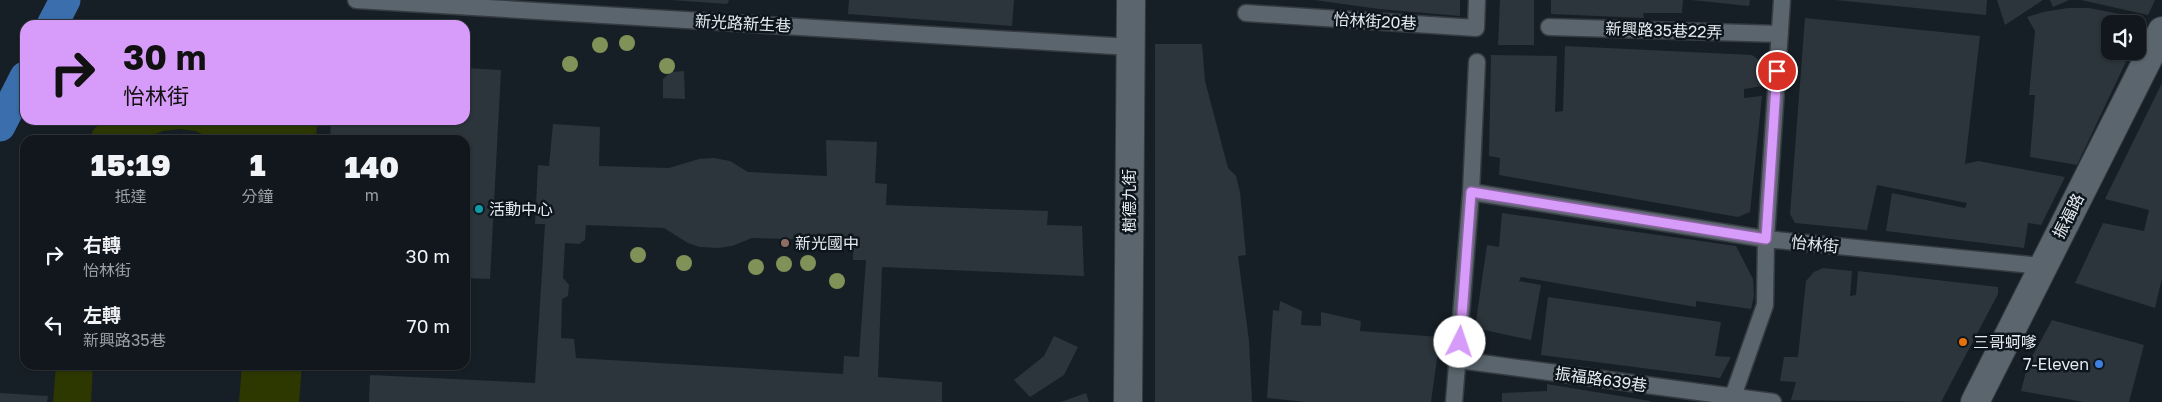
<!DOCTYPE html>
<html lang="zh-TW">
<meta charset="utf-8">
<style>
body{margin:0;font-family:"Golos Text","Noto Sans TC",sans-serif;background:#1a2025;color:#f1f3f6;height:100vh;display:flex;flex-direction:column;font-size:19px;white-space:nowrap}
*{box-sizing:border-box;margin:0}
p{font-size:16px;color:#9c9fa3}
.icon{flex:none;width:28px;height:28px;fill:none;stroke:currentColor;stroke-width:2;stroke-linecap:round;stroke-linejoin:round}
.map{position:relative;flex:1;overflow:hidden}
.drawer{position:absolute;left:20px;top:135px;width:450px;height:235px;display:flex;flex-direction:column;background:#11171c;border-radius:15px;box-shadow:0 1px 4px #0004,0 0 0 1px #30363b}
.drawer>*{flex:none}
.top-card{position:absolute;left:20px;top:20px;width:450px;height:105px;border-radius:15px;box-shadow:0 1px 4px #0004,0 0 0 1px #30363b;background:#d79bf9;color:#111;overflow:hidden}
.buttons{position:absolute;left:2101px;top:15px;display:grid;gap:10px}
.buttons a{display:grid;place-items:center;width:45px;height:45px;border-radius:10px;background:#11171c;box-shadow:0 1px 4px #0004,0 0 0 1px #30363b;font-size:25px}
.pin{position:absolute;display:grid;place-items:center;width:42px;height:42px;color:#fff;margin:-21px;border:2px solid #fff;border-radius:50%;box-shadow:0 1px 5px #0007}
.me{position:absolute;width:55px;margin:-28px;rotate:4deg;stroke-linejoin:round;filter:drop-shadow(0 0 4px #0008)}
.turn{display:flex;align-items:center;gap:18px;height:105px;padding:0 20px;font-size:22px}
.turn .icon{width:65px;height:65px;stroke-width:2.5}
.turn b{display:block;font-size:35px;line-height:42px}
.eta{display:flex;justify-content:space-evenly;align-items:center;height:85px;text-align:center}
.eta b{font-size:30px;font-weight:800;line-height:35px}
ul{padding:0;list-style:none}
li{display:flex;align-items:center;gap:15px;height:70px;padding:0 20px}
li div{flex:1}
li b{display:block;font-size:19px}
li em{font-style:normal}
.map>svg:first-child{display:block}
.green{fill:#2d3700}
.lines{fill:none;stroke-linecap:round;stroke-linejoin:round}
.canal{stroke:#3b6eac;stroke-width:31}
.building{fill:#2c353c;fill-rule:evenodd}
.lane-casing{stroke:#353b41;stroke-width:19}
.street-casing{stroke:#353b41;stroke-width:30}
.lane{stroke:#5a656d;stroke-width:16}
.street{stroke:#5a656d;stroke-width:28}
.tree{fill:#809257}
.route-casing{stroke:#8c65a2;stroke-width:12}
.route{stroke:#d79bf9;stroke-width:9}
.culture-dot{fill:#0f9aa8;stroke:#0e161d;stroke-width:2}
.education-dot{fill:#8d6e63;stroke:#0e161d;stroke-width:2}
.food-dot{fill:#e8710a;stroke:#0e161d;stroke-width:2}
.shop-dot{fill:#3f7fe0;stroke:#0e161d;stroke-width:2}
.labels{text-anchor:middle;stroke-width:5;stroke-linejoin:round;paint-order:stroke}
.street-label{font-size:16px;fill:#e6ecf1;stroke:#0e161d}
.poi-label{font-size:16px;fill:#e6ecf1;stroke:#0e161d;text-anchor:start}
</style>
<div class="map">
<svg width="2162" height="402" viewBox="0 0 2162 402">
<rect width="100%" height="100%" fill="#171f26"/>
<path class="green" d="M104 120H317L316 140H216L195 131 180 129 163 131 140 140H88L94 129Z
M56 365H93L91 402H53Z
M242 365H302L299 402H239Z"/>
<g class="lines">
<path class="canal" d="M52 25 65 0
M0 126 25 77"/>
</g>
<path class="building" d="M671 0H729L727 4Z
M849 0H1014L1012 26 848 14Z
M1314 0H1460V16L1379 9Z
M1500 0H1534V45H1498Z
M1551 0H1683L1682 13H1643L1644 18 1551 14Z
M1691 0H1750L1749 6Z
M1835 0H1987L1986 15Z
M1997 0H2043L2005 25Z
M2050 0H2069L2053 7Z
M2081 0H2155L2148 15Z
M2068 8H2089L2146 19 2138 37V24H2110V51H2131L2077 165 2030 157 2035 95H2029L2035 31 2027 17 2043 12Z
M1805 18 1980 36 1965 164 1978 161 2065 177 2041 225 2028 223 2024 248 1886 231 1892 193 1965 208 1967 203 1877 185 1867 230 1795 223 1790 214Z
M1155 44H1202L1205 81 1228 168 1236 176 1240 192 1246 255 1238 256 1249 341 1252 402H1155Z
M1565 46 1752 55 1759 60 1764 69 1763 86 1744 89V98L1762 96 1750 212 1738 217 1499 175 1500 158 1489 156 1491 55 1557 56 1555 112 1563 111Z
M465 68 501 70 490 279 465 278V140H330L331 120H465Z
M684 71 685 99 663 98V79L671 72Z
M2162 83V278L2155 308 2075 283 2103 223 2144 231 2149 210 2105 199Z
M553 124 600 127 599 166 669 168 699 159 714 158 730 161 748 172 827 176 826 140 877 142 875 183 887 184 886 205 1048 211 1047 225 1082 226 1084 276 882 267 878 377 942 382V402H369L370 375 535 383 545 224H535L538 165 549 166ZM586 225 664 228 688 243 700 247 718 248 732 246 752 238 853 241V260H866L859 357 844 356 843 374 576 358 574 339 561 338 562 299 568 296 569 285 563 278 565 243 579 244 585 240Z
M1502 213 1736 246 1753 279 1754 296 1751 309 1696 301V307L1521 277 1519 281 1541 285 1531 340 1475 328 1487 245 1499 247Z
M1823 268 1852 271 1850 296 1856 295 1858 271 1998 287V294L1941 402 1791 400 1796 382 1780 381 1784 357H1798L1806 281 1814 272Z
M1548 297 1721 322 1715 356 1731 357 1720 378 1541 355Z
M1280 301 1302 311 1301 325 1321 326V312L1361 321 1360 331 1440 337 1431 402H1306L1267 398 1273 310 1279 311Z
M2052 320 2144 345 2129 402H2084L2021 391 2028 364Z
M1054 336 1078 347 1064 375 1030 397 1014 380 1044 356Z
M1547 384 1650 401V402H1502V393L1547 391Z
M0 393 48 396 47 402H0Z
M1086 393 1089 402H1061Z"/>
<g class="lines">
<defs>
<path id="lane" d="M356 0 1130 47
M1246 13 1476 28 1477 0
M1549 27 1780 34
M1471 192 1766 239 2042 266
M1459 360 1773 402
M1454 402 1471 192 1477 62
M1731 402 1765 305 1766 239 1782 0"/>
<path id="street" d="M1128 402 1131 0
M1975 402 2162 31"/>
</defs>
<use href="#lane" class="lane-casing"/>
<use href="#street" class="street-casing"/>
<use href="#lane" class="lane"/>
<use href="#street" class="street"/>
</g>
<g class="tree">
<circle cx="627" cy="43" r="8"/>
<circle cx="600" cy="45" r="8"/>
<circle cx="570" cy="64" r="8"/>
<circle cx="667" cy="66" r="8"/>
<circle cx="638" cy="255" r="8"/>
<circle cx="684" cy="263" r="8"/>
<circle cx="808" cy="263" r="8"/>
<circle cx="784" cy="264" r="8"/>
<circle cx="756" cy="267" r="8"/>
<circle cx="837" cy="281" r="8"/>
</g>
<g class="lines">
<defs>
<path id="route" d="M1460 342 1471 192 1766 239 1777 71"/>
</defs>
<use href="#route" class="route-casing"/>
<use href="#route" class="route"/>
</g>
<circle class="culture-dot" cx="479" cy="209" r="5"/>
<circle class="education-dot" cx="785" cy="243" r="5"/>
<circle class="food-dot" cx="1963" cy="342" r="5"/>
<circle class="shop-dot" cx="2099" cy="364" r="5"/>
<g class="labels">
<g class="street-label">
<text transform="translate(1375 21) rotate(3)" y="6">怡林街20巷</text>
<text transform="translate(743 23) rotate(3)" y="6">新光路新生巷</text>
<text transform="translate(1664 30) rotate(2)" y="6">新興路35巷22弄</text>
<text transform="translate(1129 201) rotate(-90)" y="6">樹德九街</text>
<text transform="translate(2068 216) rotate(-63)" y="6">振福路</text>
<text transform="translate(1815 244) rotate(6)" y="6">怡林街</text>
<text transform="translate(1601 379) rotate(8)" y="6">振福路639巷</text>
</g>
<g class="poi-label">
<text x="489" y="215">活動中心</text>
<text x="795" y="249">新光國中</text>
<text x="1973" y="348">三哥蚵嗲</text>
<text x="2089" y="370" text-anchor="end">7-Eleven</text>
</g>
</g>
</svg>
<div class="buttons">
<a><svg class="icon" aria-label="sound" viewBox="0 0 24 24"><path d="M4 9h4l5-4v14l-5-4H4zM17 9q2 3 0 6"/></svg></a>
</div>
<div class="pin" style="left:1777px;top:71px;background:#d93025"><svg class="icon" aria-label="arrive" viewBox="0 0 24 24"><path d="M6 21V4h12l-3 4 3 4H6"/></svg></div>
<svg class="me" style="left:1460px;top:342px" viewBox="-20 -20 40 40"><circle r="19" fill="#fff"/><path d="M0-13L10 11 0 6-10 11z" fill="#d79bf9"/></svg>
<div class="top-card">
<div class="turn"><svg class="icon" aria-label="right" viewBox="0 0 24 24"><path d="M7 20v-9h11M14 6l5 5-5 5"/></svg><div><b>30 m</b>怡林街</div></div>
</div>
<section class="drawer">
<div class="eta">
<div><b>15:19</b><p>抵達</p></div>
<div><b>1</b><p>分鐘</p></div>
<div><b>140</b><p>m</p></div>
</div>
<ul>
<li><svg class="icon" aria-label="right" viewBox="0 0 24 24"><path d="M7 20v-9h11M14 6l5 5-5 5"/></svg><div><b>右轉</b><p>怡林街</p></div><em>30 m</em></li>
<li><svg class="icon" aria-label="left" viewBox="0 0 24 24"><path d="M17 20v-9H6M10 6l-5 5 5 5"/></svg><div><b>左轉</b><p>新興路35巷</p></div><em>70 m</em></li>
</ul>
</section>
</div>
